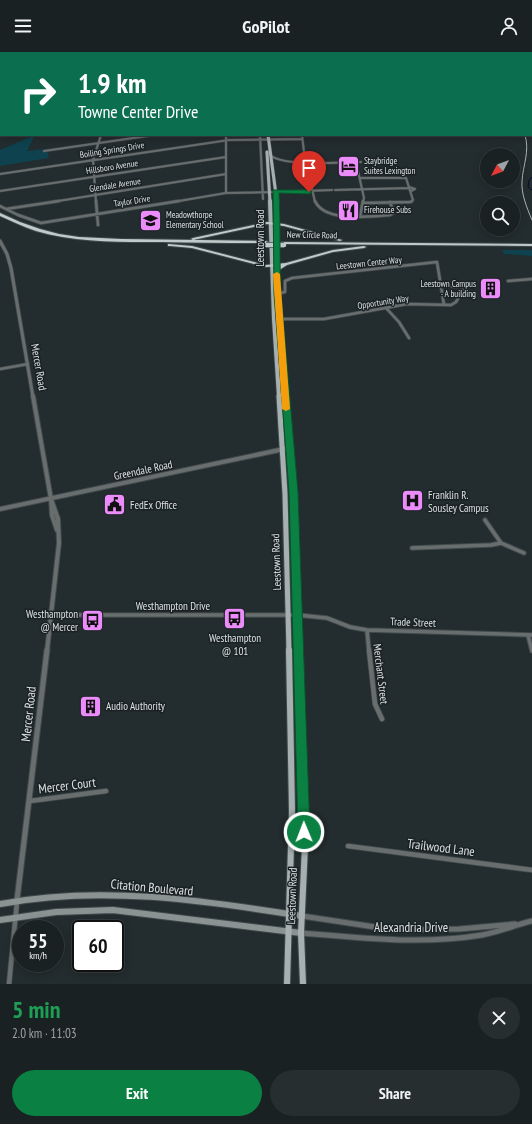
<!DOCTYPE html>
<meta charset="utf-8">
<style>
body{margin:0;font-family:"PT Sans Narrow",sans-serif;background:#272e2f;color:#f1f3f6;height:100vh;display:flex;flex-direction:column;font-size:15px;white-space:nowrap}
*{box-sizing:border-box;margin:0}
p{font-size:13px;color:#9fa3a5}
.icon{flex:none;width:22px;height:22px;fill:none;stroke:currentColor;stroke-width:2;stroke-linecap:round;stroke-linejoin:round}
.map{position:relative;height:932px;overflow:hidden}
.panel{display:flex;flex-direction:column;background:#1a2122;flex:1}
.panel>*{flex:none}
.banner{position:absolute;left:0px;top:0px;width:532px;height:84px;box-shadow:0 2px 10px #0003,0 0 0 1px #383e40;background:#0b6e4f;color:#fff;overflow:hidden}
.needle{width:26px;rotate:229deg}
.fabs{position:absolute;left:480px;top:96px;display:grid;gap:8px}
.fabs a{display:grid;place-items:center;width:40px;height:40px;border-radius:50%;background:#1a2122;box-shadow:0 2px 10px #0003,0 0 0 1px #383e40;font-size:20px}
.speed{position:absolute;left:12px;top:868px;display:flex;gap:8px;font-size:20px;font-weight:700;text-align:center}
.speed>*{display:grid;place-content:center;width:52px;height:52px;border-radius:50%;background:#1a2122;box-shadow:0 2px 10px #0003,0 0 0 1px #383e40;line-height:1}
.speed small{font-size:10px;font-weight:400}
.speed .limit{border:2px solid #111;border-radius:6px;background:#fff;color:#111}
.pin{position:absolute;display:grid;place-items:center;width:34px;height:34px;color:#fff;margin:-41px -17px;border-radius:50% 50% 50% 0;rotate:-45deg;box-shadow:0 0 4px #0007}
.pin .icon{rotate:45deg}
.me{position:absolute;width:44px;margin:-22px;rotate:359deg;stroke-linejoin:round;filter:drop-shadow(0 0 3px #0008)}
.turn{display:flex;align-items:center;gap:14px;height:84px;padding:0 12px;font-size:18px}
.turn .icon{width:52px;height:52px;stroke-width:2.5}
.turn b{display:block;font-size:28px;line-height:34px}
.round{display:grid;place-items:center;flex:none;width:42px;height:42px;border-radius:21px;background:#272e2f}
.overview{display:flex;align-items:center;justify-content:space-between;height:68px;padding:0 12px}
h1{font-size:24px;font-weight:800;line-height:30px;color:#1e9e55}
.button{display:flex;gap:8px;margin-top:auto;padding:8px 12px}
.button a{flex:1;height:46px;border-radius:24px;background:#0b8043;color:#fff;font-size:16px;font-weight:800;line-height:46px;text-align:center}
.button a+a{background:#272e2f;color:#f1f3f6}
header{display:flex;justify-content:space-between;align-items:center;height:52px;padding:0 12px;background:#1a2122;font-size:18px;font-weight:800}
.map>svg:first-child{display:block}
.green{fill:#0e424e}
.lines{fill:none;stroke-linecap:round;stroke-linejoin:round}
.stream{stroke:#001030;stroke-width:1}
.minor-far3-casing{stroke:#40494b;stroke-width:3}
.minor-far2-casing{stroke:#40494b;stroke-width:4}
.minor-far1-casing{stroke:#40494b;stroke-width:5.5}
.minor-casing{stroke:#40494b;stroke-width:6}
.tertiary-far2-casing{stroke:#40494b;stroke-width:4.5}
.tertiary-far1-casing{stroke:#40494b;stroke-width:6}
.tertiary-casing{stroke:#40494b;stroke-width:7}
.secondary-far1-casing{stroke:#40494b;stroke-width:3.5}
.secondary-casing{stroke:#40494b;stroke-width:8}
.primary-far3-casing{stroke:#40494b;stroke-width:4}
.primary-far2-casing{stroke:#40494b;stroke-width:5.5}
.primary-far1-casing{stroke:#40494b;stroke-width:7}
.primary-casing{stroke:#40494b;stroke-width:8}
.motorway-casing{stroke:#40494b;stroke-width:2}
.minor-far3{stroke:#686d6d;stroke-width:2}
.minor-far2{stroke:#686d6d;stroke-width:2.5}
.minor-far1{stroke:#686d6d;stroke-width:3.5}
.minor{stroke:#686d6d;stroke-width:4.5}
.tertiary-far2{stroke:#686d6d;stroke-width:3}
.tertiary-far1{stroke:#686d6d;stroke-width:4}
.tertiary{stroke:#686d6d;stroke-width:5}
.secondary-far1{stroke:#8b9392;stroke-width:2.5}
.secondary{stroke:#8b9392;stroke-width:6}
.primary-far3{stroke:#a6b0b0;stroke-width:3}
.primary-far2{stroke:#a6b0b0;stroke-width:4}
.primary-far1{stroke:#a6b0b0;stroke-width:5}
.primary{stroke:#a6b0b0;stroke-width:6}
.motorway{fill:#bfcaca;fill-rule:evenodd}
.rail{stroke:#abb1b3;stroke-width:1}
.motorway-bridge-casing{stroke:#40494b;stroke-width:6;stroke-linecap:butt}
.motorway-bridge{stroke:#bfcaca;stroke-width:4.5}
.route{fill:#0b8043;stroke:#07532c}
.slow{fill:#f59e0b}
.labels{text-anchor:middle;stroke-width:3;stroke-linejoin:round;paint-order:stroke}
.far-street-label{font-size:9px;fill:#dbe0e2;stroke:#1a2224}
.far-poi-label{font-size:9px;fill:#dbe0e2;stroke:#1a2224;text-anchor:start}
.street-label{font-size:11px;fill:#dbe0e2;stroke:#1a2224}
.poi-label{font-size:11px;fill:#dbe0e2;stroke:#1a2224;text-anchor:start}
.near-street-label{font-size:13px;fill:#dbe0e2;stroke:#1a2224}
</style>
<header><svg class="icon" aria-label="menu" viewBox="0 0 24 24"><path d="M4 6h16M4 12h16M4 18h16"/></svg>GoPilot<svg class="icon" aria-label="person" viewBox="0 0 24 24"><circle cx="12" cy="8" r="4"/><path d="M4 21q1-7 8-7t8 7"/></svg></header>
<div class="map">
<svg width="532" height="932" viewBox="0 0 532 932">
<rect width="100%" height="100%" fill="#232c2e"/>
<path class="green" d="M35 83 27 99 47 97 49 106 0 114V98Z
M502 198H532V204L504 202Z"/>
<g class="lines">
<path class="stream" d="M435 0 437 1
M532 125 529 128 528 135 532 138"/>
<defs>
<path id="minor-far3" d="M216 0 219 1
M54 83H61
M226 83V141
M260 83 263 147
M44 99 154 83
M271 104C289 115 339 110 361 110
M300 110 304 100 302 83
M356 110 364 146 363 150
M309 111 310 128 315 150
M0 122 229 88 302 87
M361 126H406L413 148 411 150
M409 135 415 137 411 139
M335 138 410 136
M0 139 226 105
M312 139 276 140 332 138
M52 150 226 122
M96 150 93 108 101 83
M173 150 226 141 276 140"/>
<path id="minor-far2" d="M96 149 98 173
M315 149C325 171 370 164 390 163L394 161 390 150
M364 151 410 150 412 149
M0 154 18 163 41 171 179 149
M6 157 59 149
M360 164 363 149
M508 229 532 227
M276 242 285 240V229L292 226 437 210 444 253
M386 256 399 270 409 286
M274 267H324L407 252 451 253 456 250 463 238 460 235 441 234
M0 317 28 312"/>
<path id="minor-far1" d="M485 468 501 491 524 501
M412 496 491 493 501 491
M50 563H297L327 566 350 575 367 578 532 583
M367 578 369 599
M528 583 532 599"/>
<path id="minor" d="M369 598 375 652 382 667
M30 749 106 739
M348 794 532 818
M9 932 17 850"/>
<path id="tertiary-far2" d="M0 189 7 202 11 216 33 345"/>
<path id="tertiary-far1" d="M33 344 51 447 52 463 57 478
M0 457 289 396
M47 599 59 491 58 467 51 447"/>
<path id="tertiary" d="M17 848 47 598
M302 864 395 878 459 877 515 872
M301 881C361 886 422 893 482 883 499 880 515 873 532 869"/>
<path id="secondary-far1" d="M464 0 467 1
M390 1 394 0"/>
<path id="secondary" d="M0 852C100 833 202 848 302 864
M0 868 56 860 113 858 301 881"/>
<path id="primary-far3" d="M268 83 277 150
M267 100 270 150"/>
<path id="primary-far2" d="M270 149 274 267 279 345
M277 149C278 170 276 191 276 213 276 257 282 301 285 345"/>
<path id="primary-far1" d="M279 344 285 442 289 599
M285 344 293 439 298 599"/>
<path id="primary" d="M298 598 305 794 301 881 303 932
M287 932 292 759 289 598"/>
<path id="motorway" d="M0 161 20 170 40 177 59 182 79 185 121 187 266 189 268 190 266 191C232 191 197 191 163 190 121 190 77 191 36 179 24 175 12 169 0 164Z
M267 170 284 172 342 188 340 189 284 174 267 172 193 188 191 187 193 186Z
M281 190 532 192V194L283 192 281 191Z
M168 192 192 194 266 213 286 211 333 198 364 194 366 195 364 196 333 200 287 213 276 220H274V218L281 214 266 215 192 196 170 194H168Z"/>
</defs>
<use href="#minor-far3" class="minor-far3-casing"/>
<use href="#minor-far2" class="minor-far2-casing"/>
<use href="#minor-far1" class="minor-far1-casing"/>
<use href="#minor" class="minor-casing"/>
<use href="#tertiary-far2" class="tertiary-far2-casing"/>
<use href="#tertiary-far1" class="tertiary-far1-casing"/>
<use href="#tertiary" class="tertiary-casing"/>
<use href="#secondary-far1" class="secondary-far1-casing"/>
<use href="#secondary" class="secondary-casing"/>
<use href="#primary-far3" class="primary-far3-casing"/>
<use href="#primary-far2" class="primary-far2-casing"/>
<use href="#primary-far1" class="primary-far1-casing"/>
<use href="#primary" class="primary-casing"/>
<use href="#motorway" class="motorway-casing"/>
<use href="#minor-far3" class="minor-far3"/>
<use href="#minor-far2" class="minor-far2"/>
<use href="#minor-far1" class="minor-far1"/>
<use href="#minor" class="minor"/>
<use href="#tertiary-far2" class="tertiary-far2"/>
<use href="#tertiary-far1" class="tertiary-far1"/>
<use href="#tertiary" class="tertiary"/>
<use href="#secondary-far1" class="secondary-far1"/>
<use href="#secondary" class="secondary"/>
<use href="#primary-far3" class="primary-far3"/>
<use href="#primary-far2" class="primary-far2"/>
<use href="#primary-far1" class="primary-far1"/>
<use href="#primary" class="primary"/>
<use href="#motorway" class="motorway"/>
<path class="rail" d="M422 0 424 1
M182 1 184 0
M525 83C530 99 523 113 522 129 521 142 527 156 532 168"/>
<defs>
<path id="motorway-bridge" d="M266 193H284"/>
</defs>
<use href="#motorway-bridge" class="motorway-bridge-casing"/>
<use href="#motorway-bridge" class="motorway-bridge"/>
</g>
<path class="route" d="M273 138H309L312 140 309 142 279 141C281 175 279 209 281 242L298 440 310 780 309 784 304 786 300 784 298 780 289 440 274 242Z"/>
<path class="slow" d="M277 220 280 222 290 357 286 359 282 357 273 222Z"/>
<defs>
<symbol id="hotel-square" viewBox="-11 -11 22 22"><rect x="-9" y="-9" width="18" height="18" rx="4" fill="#ec8cfa" stroke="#1a2224"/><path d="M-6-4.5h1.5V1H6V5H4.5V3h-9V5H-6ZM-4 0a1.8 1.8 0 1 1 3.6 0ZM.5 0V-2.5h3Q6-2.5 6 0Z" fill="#111"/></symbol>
<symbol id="restaurant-square" viewBox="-11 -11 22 22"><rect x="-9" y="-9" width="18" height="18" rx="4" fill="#ec8cfa" stroke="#1a2224"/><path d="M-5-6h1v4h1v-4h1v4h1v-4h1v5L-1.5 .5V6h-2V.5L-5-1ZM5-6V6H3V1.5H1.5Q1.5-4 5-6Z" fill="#111"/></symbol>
<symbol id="school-square" viewBox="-11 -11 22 22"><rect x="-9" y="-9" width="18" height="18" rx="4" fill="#ec8cfa" stroke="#1a2224"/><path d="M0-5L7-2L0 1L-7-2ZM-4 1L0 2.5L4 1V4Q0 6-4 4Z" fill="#111"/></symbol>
<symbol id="building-square" viewBox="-11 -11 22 22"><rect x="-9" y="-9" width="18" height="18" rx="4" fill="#ec8cfa" stroke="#1a2224"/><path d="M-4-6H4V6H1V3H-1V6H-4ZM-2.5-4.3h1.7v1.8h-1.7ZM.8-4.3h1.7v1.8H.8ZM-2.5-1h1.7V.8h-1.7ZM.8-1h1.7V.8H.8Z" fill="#111"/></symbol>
<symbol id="hospital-square" viewBox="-11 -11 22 22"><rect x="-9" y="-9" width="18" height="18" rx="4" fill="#ec8cfa" stroke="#1a2224"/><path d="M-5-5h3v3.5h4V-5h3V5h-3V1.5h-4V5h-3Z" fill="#111"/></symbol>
<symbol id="civic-square" viewBox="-11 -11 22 22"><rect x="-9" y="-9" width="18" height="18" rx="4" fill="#ec8cfa" stroke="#1a2224"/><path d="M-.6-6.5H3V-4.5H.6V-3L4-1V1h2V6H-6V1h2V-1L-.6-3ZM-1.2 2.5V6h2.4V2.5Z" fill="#111"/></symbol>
<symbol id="bus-square" viewBox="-11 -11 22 22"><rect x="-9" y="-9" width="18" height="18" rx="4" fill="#ec8cfa" stroke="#1a2224"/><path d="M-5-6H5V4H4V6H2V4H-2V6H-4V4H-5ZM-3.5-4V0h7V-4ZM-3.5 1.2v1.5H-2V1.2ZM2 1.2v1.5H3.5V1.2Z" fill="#111"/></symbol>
</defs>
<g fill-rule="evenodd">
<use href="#hotel-square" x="336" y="102" width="25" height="25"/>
<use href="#restaurant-square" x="336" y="146" width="25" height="25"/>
<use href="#school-square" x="138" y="156" width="25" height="25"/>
<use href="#building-square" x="478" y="224" width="25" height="25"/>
<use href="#hospital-square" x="400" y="436" width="25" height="25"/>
<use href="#civic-square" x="102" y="440" width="25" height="25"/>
<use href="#bus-square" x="222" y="554" width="25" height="25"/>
<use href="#bus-square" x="80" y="556" width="25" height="25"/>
<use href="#building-square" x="78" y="642" width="25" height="25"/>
</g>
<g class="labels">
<g class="far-street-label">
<text transform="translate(112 98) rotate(-9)" y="3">Boiling Springs Drive</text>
<text transform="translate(112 115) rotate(-9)" y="3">Hillsboro Avenue</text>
<text transform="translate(115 133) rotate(-9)" y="3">Glendale Avenue</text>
<text transform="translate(132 149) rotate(-9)" y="3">Taylor Drive</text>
<text transform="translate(312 183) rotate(1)" y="3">New Circle Road</text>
<text transform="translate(369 211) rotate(-6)" y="3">Leestown Center Way</text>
<text transform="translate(383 250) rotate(-9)" y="3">Opportunity Way</text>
</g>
<g class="far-poi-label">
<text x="364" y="112">Staybridge<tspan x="364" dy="10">Suites Lexington</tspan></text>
<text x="364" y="161">Firehouse Subs</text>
<text x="166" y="166">Meadowthorpe<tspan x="166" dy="10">Elementary School</tspan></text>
<text x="476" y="235" text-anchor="end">Leestown Campus<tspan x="476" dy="10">- A building</tspan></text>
</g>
<g class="street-label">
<text transform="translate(260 186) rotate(-90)" y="4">Leestown Road</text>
<text transform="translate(39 315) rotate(80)" y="4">Mercer Road</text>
<text transform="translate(143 418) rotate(-12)" y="4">Greendale Road</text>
<text transform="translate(276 510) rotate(-92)" y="4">Leestown Road</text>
<text x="173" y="558">Westhampton Drive</text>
<text transform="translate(413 570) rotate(2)" y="4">Trade Street</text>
<text transform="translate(381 622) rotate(83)" y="4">Merchant Street</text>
<text transform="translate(292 844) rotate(-88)" y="4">Leestown Road</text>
</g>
<g class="poi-label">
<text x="428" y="447">Franklin R.<tspan x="428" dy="13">Sousley Campus</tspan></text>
<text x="130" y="457">FedEx Office</text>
<text x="78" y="566" text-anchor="end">Westhampton<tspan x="78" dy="13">@ Mercer</tspan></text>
<text x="235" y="590" text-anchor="middle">Westhampton<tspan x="235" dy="13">@ 101</tspan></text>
<text x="106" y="658">Audio Authority</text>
</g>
<g class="near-street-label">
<text transform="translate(28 662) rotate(-84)" y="5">Mercer Road</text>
<text transform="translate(67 733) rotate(-7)" y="5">Mercer Court</text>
<text transform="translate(441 795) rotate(7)" y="5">Trailwood Lane</text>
<text transform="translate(152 835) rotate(5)" y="5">Citation Boulevard</text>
<text x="411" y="880">Alexandria Drive</text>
</g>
</g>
</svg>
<div class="fabs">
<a><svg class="needle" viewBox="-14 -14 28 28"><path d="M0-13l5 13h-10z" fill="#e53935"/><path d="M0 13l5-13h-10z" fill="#9fa3a5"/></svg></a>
<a><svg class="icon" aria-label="search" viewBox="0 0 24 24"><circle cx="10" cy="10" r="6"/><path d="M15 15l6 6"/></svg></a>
</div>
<div class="speed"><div>55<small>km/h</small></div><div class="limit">60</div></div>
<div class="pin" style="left:309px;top:140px;background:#d93025"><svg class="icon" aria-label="arrive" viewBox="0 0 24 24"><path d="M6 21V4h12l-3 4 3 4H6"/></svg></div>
<svg class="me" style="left:304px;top:780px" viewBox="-20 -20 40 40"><circle r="17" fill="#0b8043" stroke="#fff" stroke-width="3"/><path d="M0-11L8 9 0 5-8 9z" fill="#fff"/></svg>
<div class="banner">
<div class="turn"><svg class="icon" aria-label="right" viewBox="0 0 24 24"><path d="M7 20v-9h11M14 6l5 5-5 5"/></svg><div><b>1.9 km</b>Towne Center Drive</div></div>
</div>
</div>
<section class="panel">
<div class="overview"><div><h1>5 min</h1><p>2.0 km · 11:03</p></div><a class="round"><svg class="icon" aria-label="close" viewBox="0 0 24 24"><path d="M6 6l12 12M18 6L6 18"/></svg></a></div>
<div class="button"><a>Exit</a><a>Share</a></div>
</section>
